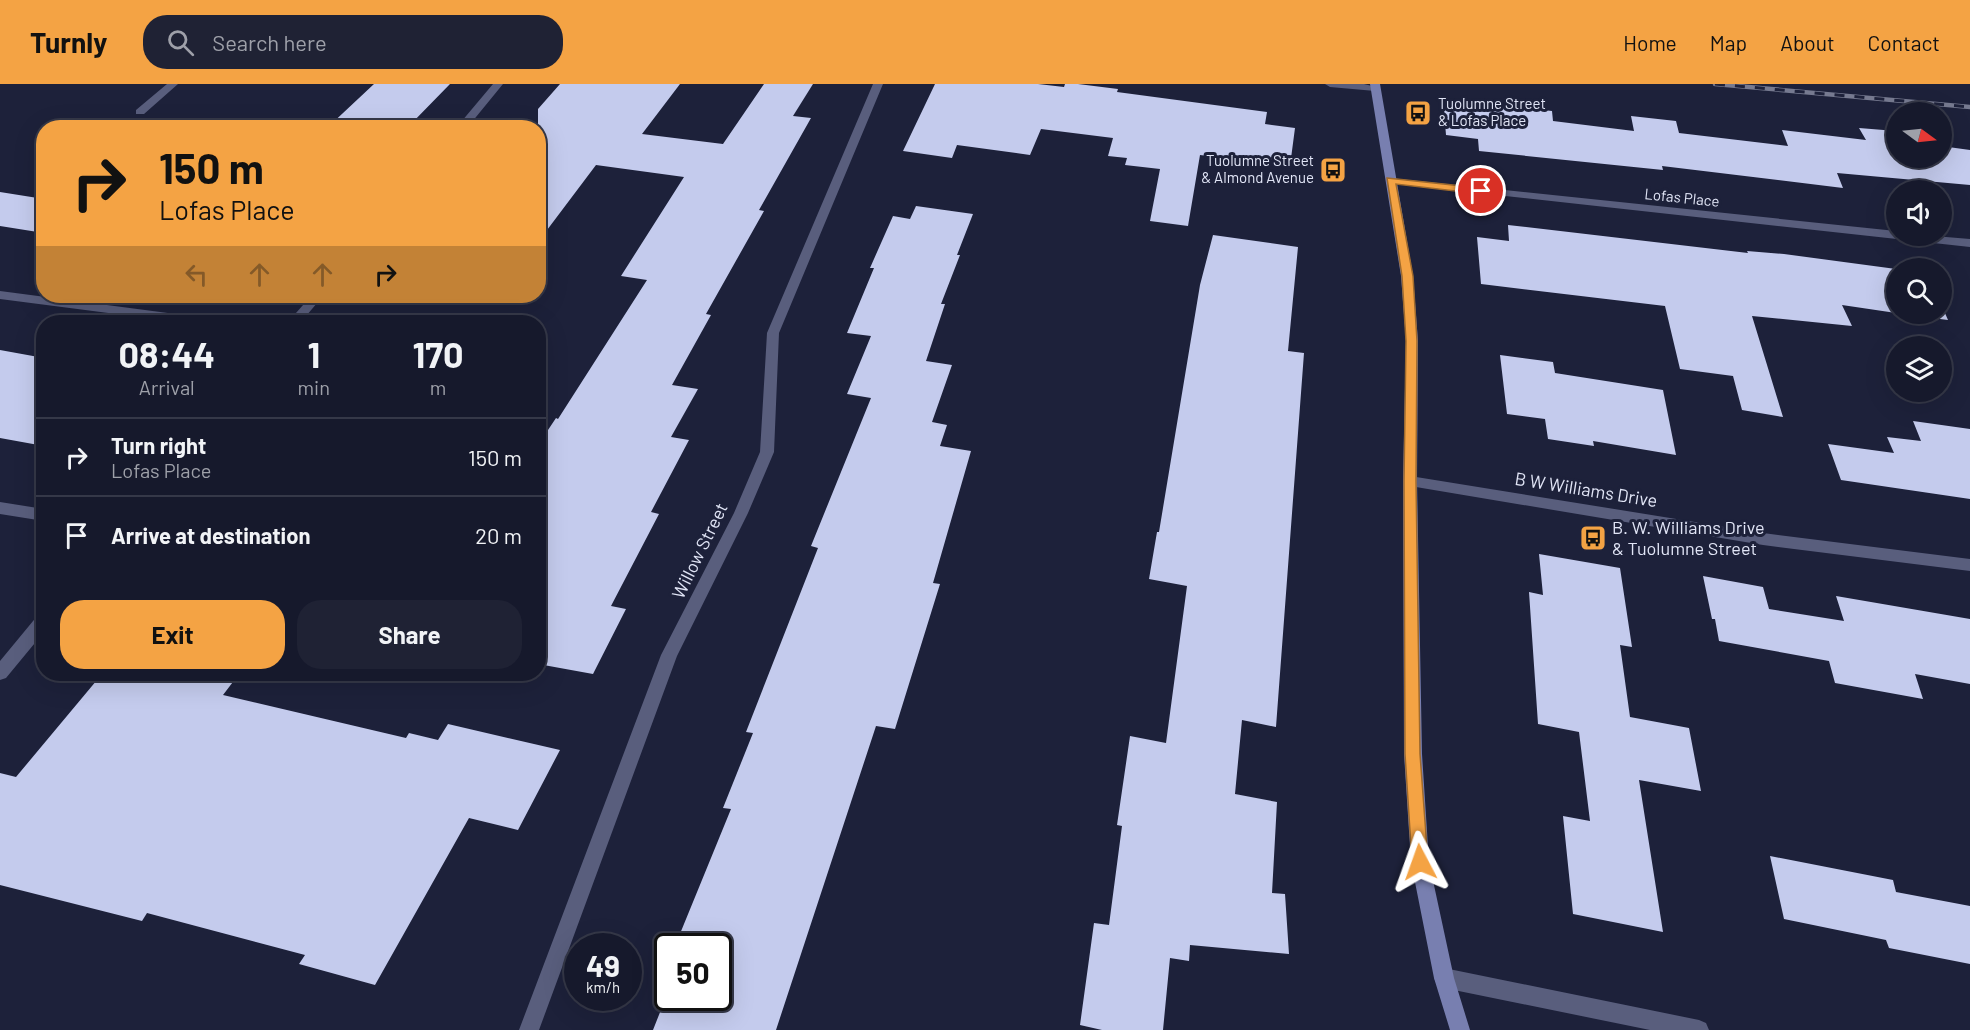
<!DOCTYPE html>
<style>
body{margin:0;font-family:Barlow,sans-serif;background:#1f2234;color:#f1f3f6;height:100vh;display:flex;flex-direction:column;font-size:22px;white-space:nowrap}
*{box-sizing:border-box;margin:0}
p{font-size:20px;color:#9ea0a9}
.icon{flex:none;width:33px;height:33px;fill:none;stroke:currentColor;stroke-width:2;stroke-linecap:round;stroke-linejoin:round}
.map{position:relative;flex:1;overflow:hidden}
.drawer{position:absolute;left:36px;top:231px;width:510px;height:366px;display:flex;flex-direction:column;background:#16192c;border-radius:24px;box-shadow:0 6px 24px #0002,0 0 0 2px #353848}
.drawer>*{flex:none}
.banner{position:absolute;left:36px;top:36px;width:510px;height:183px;border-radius:24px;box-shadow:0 6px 24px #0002,0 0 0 2px #353848;background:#f4a344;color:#111;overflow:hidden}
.needle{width:39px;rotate:105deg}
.tools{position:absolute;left:1886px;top:18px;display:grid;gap:12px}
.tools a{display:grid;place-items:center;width:66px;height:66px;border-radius:50%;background:#16192c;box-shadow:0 6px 24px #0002,0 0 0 2px #353848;font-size:30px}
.speed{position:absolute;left:564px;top:849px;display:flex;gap:12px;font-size:30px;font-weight:700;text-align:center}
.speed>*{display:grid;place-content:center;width:78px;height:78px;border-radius:50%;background:#16192c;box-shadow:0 6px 24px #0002,0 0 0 2px #353848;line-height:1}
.speed small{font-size:15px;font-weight:400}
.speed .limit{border:3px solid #111;border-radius:9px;background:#fff;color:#111}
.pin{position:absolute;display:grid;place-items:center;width:51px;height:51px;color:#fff;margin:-26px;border:3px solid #fff;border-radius:50%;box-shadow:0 2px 6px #0007}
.me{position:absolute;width:66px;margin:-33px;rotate:356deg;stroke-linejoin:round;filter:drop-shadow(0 0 4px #0008)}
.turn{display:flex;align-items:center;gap:21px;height:126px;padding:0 24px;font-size:27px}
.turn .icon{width:78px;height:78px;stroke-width:2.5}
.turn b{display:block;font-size:42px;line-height:51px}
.lanes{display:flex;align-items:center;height:57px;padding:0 24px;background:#0003;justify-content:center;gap:30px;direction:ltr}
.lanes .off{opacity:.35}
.eta{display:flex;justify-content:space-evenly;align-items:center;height:102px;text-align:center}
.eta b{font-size:36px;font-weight:700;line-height:42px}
.button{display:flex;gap:12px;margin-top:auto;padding:12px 24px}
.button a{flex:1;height:69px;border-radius:24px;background:#f4a344;color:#111;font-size:24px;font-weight:700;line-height:69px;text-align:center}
.button a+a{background:#1f2234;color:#f1f3f6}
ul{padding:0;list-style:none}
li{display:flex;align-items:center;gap:18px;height:78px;padding:0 24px;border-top:2px solid #353848}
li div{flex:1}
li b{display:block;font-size:22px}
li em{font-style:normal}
header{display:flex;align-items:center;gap:36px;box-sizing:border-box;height:84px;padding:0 30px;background:#f4a344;color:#111}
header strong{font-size:28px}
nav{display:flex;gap:33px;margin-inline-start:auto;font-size:21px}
.search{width:420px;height:54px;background:#1f2234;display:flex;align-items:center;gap:15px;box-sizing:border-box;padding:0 21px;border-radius:24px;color:#9ea0a9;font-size:22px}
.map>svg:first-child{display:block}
.building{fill:#c4cbed}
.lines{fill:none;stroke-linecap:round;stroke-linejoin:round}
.service{fill:#595e7d;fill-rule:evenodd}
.minor{fill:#595e7d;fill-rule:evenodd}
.tertiary{fill:#595e7d;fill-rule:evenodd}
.secondary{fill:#787fb0;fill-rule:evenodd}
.rail-casing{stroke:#767a90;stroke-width:4.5}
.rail{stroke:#1d213a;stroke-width:3;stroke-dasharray:10;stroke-linecap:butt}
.route{fill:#f4a344;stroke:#9f6a2c;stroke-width:1.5}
.labels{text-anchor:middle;stroke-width:6;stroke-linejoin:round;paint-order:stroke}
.far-poi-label{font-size:15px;fill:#e1e5f6;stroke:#1d213a;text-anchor:start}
.far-street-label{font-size:15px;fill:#e1e5f6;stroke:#1d213a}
.street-label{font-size:18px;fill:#e1e5f6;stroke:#1d213a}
.poi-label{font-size:18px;fill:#e1e5f6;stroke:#1d213a;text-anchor:start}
</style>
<header>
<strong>Turnly</strong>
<div class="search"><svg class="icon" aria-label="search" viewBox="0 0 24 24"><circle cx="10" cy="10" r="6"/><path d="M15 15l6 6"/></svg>Search here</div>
<nav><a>Home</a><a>Map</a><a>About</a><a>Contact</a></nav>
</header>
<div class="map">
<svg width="1970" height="946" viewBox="0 0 1970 946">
<rect width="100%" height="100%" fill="#1d213a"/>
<path class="building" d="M374 0H450L409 42 327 44Z
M560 0H680L642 50 723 60 764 0H813L793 32 811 34 759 126 764 127 706 230 711 231 672 301 698 305 671 353 689 356 651 428 659 430 611 522 626 525 593 590 538 580V361L556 334 558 335 647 196 621 192 684 93 596 81 538 158V25Z
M935 0H1038L1064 3 1065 0H1078L1118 5 1117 8 1267 28 1265 40 1295 44 1290 82 1200 71 1188 142 1150 137 1160 85 1125 81 1127 74 1108 72 1113 54 1041 45 1030 71 957 61 952 74 903 67Z
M1443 15 1552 27 1553 37 1634 47 1631 32 1676 37 1679 49 1788 62 1782 46 1866 56 1859 44 1896 47V74H1941V62L1970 66V101L1837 89 1843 104 1662 82 1663 86 1479 67 1478 55 1446 51Z
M0 108 44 115V149L0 142Z
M916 122 973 130 957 171H960L941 220H945L926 277 952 281 932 338 947 341 940 362 971 367 933 499 940 500 895 645 876 642 776 946H653L668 908V914H718V862H675L731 725 723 724 753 649 746 648 818 464 811 462 871 314 847 310 871 252 847 249 874 184H870L893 132 910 135Z
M1508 141 1748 169 1747 167 1784 170 1896 185V229L1842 221 1852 242 1752 232 1783 333 1742 326 1733 292 1680 285 1665 222 1481 200 1477 153 1509 157Z
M1213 151 1298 163 1288 267 1304 269 1276 643 1242 636 1235 710 1277 718 1272 809 1285 810 1289 870 1190 861 1189 877 1170 874 1163 946H1102L1080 941 1094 839 1109 841 1122 742 1117 741 1130 652 1166 659 1187 502 1149 495 1157 448H1159L1200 201Z
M1941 220 1948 236 1900 230H1941Z
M0 266 44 274V362L0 354Z
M1500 271 1553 278 1555 289 1663 306 1676 371 1593 357 1594 362 1548 355 1545 335 1507 330Z
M1913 337 1970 345V415L1841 396 1828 360 1894 369 1887 353 1921 357Z
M1539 470 1620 484 1632 563 1620 561 1630 633 1689 644 1701 707 1639 696 1663 848 1573 830 1563 732 1590 737 1579 648 1538 640 1529 508 1543 511Z
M1703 492 1763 503 1769 525 1844 537 1836 512 1970 535V600L1915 590 1923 615 1835 599 1829 577 1719 557 1715 535H1712Z
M102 590H239L223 611 406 654 409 649 438 656 448 640 560 666 518 746 469 734 375 901 299 880 305 871 147 829 142 837 0 801V689L16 693Z
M1770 772 1893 796 1896 808 1970 822V880L1889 864 1886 856 1784 835Z"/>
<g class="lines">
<path class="service" d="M167 0H178L144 30H136V26Z
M0 418 44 425V437L0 430Z
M1444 884 1699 936 1706 939 1709 946H1650L1444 904 1437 901 1434 894 1437 887Z"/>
<path class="minor" d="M493 0H503L467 44H456Z
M873 0H883L779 249 774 368 748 429 677 572 539 946H519L661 571 734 429 760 368 767 249Z
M1325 0H1364L1380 4 1375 7 1330 3Z
M1390 94 1896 147V152H1934L1970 155V163L1386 99V95Z
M0 207 206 234 212 238H178L0 215Z
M311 212H323L301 238H288Z
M44 530V548L6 594 0 596V577L38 531Z"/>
<path class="tertiary" d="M1410 392 1763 449 1970 475V487L1763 461 1410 402 1403 397Z"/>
<path class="secondary" d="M1370 0H1380L1413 192 1418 257 1417 397 1422 670 1429 778 1454 894 1470 946H1450L1434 894 1411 778 1404 670 1403 397 1406 257 1401 192Z"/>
<defs>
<path id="rail" d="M1715 0 1970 23"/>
</defs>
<use href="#rail" class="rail-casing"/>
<use href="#rail" class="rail"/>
</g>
<path class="route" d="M1387 94 1481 104 1486 107 1481 110 1396 100 1413 192 1417 257 1416 397 1420 670 1428 778 1426 783 1420 786 1414 783 1412 778 1405 670 1404 397 1406 257 1402 192Z"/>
<defs>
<symbol id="bus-square" viewBox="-11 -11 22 22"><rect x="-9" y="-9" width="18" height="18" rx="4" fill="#f4a344" stroke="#1d213a"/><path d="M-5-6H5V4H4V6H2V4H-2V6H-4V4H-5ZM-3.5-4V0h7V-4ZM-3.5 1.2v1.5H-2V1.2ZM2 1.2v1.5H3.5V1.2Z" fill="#111"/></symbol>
</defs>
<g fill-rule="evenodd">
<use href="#bus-square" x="1403" y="14" width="30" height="30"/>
<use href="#bus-square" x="1318" y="71" width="30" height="30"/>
<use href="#bus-square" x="1578" y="439" width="30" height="30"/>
</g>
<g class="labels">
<g class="far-poi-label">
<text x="1438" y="25">Tuolumne Street<tspan x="1438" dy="17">&amp; Lofas Place</tspan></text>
<text x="1314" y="82" text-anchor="end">Tuolumne Street<tspan x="1314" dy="17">&amp; Almond Avenue</tspan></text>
</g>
<g class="far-street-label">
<text transform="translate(1682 114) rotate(6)" y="5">Lofas Place</text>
</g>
<g class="street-label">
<text transform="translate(1586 406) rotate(9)" y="6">B W Williams Drive</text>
<text transform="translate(700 467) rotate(-64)" y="6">Willow Street</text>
</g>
<g class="poi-label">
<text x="1612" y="450">B. W. Williams Drive<tspan x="1612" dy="21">&amp; Tuolumne Street</tspan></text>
</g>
</g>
</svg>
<div class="tools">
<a><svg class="needle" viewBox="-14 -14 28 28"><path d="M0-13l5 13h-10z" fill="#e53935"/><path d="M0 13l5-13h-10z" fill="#9ea0a9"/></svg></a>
<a><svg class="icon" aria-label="sound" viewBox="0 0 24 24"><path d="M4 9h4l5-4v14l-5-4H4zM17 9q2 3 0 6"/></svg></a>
<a><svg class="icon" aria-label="search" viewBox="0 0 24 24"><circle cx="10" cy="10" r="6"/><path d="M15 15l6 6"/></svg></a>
<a><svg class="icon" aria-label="layers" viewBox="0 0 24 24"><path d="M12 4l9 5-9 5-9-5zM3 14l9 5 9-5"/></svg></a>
</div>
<div class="speed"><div>49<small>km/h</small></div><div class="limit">50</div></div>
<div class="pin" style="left:1481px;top:107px;background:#d93025"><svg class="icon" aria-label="arrive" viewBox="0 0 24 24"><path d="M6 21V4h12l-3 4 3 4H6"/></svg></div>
<svg class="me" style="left:1420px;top:778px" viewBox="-20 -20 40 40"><path d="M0-17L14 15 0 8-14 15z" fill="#f4a344" stroke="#fff" stroke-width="4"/></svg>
<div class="banner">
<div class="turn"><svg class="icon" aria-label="right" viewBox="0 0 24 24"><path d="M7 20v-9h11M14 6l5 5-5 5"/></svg><div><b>150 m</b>Lofas Place</div></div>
<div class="lanes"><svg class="icon off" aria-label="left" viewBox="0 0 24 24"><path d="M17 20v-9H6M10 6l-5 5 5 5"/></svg><svg class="icon off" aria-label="ahead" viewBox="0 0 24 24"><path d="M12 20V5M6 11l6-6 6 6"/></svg><svg class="icon off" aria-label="ahead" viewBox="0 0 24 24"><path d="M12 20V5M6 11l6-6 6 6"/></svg><svg class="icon" aria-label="right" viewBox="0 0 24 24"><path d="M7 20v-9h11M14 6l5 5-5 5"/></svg></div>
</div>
<section class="drawer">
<div class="eta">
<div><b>08:44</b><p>Arrival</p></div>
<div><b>1</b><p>min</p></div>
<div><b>170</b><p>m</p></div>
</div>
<ul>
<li><svg class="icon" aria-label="right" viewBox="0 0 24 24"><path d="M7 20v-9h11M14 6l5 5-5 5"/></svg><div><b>Turn right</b><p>Lofas Place</p></div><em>150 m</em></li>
<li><svg class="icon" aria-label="arrive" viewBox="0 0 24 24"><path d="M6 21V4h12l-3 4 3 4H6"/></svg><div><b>Arrive at destination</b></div><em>20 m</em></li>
</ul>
<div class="button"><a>Exit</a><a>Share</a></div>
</section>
</div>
